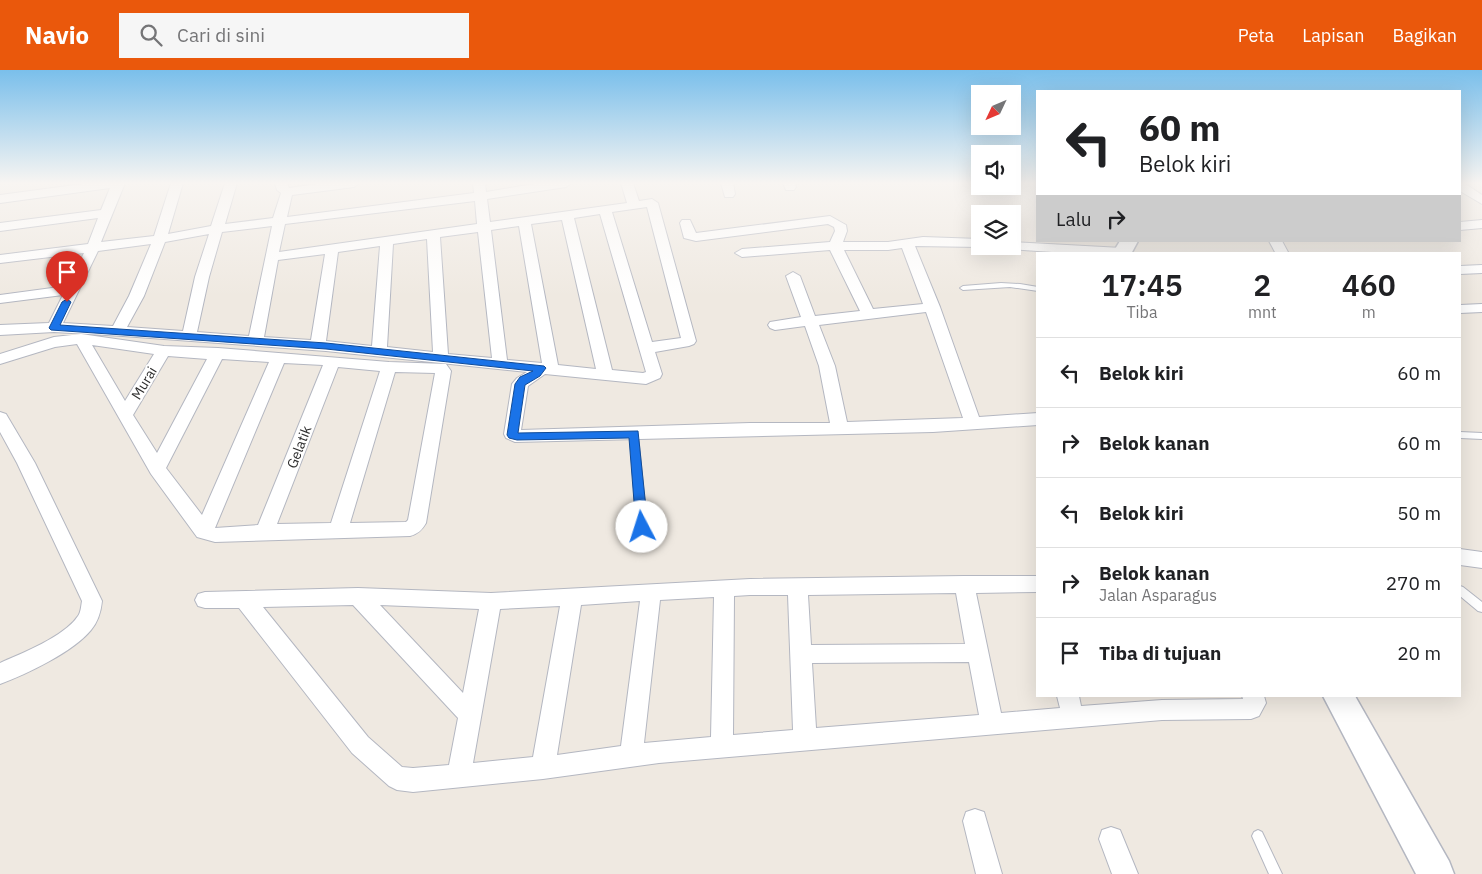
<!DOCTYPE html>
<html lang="id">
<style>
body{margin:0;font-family:"IBM Plex Sans",sans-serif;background:#f6f6f6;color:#202124;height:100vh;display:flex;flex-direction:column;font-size:19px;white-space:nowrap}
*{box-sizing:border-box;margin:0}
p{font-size:16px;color:#757577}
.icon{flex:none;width:28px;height:28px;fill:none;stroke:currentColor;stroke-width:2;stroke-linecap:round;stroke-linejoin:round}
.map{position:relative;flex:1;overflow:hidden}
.details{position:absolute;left:1036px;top:182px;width:425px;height:445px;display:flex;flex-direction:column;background:#fff;border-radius:0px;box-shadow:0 5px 20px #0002}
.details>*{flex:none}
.top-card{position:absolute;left:1036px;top:20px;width:425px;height:152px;border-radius:0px;box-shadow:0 5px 20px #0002;background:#fff;color:#202124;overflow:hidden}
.needle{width:32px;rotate:226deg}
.fabs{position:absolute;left:971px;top:15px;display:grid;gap:10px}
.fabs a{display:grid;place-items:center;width:50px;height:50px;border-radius:0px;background:#fff;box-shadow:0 5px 20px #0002;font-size:25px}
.pin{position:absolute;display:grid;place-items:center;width:42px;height:42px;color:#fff;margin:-51px -21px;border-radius:50% 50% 50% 0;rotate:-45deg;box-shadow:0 0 5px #0007}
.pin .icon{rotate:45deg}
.me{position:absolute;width:55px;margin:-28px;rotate:355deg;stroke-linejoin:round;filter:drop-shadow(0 0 4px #0008)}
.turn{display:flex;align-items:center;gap:18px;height:105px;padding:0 20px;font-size:22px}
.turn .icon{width:65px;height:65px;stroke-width:2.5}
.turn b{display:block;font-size:35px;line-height:42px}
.then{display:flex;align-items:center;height:48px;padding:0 20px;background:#0003;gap:10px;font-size:19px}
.eta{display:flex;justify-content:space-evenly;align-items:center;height:85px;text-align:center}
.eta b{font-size:30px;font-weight:600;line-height:35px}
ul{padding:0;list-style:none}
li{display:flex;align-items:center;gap:15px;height:70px;padding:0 20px;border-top:1px solid #e0e0e0}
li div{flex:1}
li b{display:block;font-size:19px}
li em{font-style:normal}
header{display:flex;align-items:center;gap:30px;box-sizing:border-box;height:70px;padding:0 25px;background:#ea580c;color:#fff}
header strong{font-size:24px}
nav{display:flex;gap:28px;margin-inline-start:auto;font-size:18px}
.search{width:350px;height:45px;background:#f6f6f6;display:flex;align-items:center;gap:12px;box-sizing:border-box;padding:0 18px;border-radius:0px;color:#757577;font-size:19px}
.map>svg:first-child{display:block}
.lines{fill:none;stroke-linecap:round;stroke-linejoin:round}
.lane-casing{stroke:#b4b7c1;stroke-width:2}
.street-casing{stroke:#b4b7c1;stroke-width:2}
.secondary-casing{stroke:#b4b7c1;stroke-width:3}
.lane{fill:#fff;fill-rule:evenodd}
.street{fill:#fff;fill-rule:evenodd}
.secondary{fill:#fff;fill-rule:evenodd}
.route{fill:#1a73e8;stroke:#114b97}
.labels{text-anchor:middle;stroke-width:4;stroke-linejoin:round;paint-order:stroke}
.street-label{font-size:14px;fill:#2e2e2e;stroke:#fff}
</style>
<header>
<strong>Navio</strong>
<div class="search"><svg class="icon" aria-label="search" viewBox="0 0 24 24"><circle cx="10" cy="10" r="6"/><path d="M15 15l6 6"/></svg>Cari di sini</div>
<nav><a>Peta</a><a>Lapisan</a><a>Bagikan</a></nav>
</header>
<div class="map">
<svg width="1482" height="804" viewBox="0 0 1482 804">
<rect width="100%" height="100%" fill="#efe9e1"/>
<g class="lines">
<defs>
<path id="lane" d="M1001 213 1020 214 1038 217V221L1010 217 963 220 960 218 963 216Z
M634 361 638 364 647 457 645 460H639L637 457 630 364Z
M1460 362 1482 363V369L1460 368Z
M1460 516 1463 517 1482 532V542L1478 541 1460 526Z
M1258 760 1262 762 1282 804H1269L1252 766 1254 762Z"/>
<path id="street" d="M90 113H125L101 172 154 166 171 113H183L168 164 211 156 225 113H237L225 154 273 148 281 123 277 120 275 113H287L289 118 324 113H360L354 117 292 125 287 147 474 123 473 113H485L486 122 540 113H572L566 117 487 129 490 152 627 133 621 113H633L639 131 652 129 658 133 696 271 694 274 689 276 655 282 662 304 660 308 646 314 545 304 528 316 521 360 750 353H830L819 296 805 256 775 260 770 258 768 255 770 252 801 247 786 206 793 202 800 206 815 246 860 241 830 180 742 187 735 183 742 179 830 172 835 161 834 157 828 154 696 171 684 168 680 153 682 150H690L696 163 830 146 846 155 847 161 843 172H888L923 167 980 169V176H983L980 177 915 176 940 237 979 347 1038 343V355L933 362 515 372 506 368 504 364 512 314 517 308 527 302 326 281 123 266 54 262 0 265V255L49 253 63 225 0 233V225L67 216 84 183 0 193V185L88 174 98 148 0 161V153L101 140 110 118 0 133V125ZM475 131 477 154 279 182 285 154ZM647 137 681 268 652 272 612 142ZM600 144 646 302 643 303 612 300 574 148ZM562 150 596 299 558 295 531 154ZM272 156 249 266 197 262 209 207 222 162ZM519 156 542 293 507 290 491 160ZM478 162 492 288 448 284 440 167ZM209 164 195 207 183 261 127 257 144 226 165 172ZM427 169 433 282 387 277 393 174ZM151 174 129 226 113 256 63 253 98 181ZM380 176 372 276 326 271 338 182ZM902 178 923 234 873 239 844 180H888ZM325 184 311 270 264 267 278 190ZM926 242 963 348 847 352 835 296 819 255Z
M721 113H733L735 124 733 127H725Z
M783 113H795L796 117 794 120H786Z
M1460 113H1464L1482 125V134L1460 121Z
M1482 150V158L1460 160V152Z
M1269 171H1282L1289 184H1276Z
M1012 172 1122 178 1129 182 1127 184H1081L1007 179 1006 176H1012Z
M1482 195V203L1460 204V196Z
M1482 234V242L1460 243V235Z
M81 264 164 276 218 278 389 292 446 294 451 301 426 453C422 460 418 464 410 466L215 472 197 467 151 404 77 274 55 277 0 294V284L54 267ZM92 275 154 284 125 331ZM168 286 207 289 157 383 133 345ZM222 289 269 292 202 445 166 398ZM284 293 323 295 258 455 215 458ZM338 297 380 301 331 453 277 454ZM395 302 435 303 408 450 406 452 350 453Z
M0 342 6 344 35 393 102 531C101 541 98 552 91 560 73 582 27 604 0 614V593C22 583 64 567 78 546 81 542 81 536 82 531L17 393 0 362Z
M1460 479 1482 482V498L1460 495Z
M964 506H1038V522L976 523 1001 643 1060 638 1057 626H1079L1081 636 1162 630 1243 629 1242 626H1264L1266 633 1259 646 1251 649 1162 650 659 693 543 709 413 722 397 720 389 716 352 683 239 538H205L198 536 195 530 198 524 205 522 358 518 491 523 750 509ZM956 523 965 574 811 575 808 525ZM750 525H788L793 660 733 665 734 526ZM714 527 711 667 644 673 660 530ZM640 531 621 676 557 685 581 535ZM353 535 458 648 449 695 413 698 402 697 368 667 263 537ZM380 535 479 539 463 623ZM560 536 533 687 473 693 500 539ZM969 592 979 645 816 658 812 593Z
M975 739 984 742 1002 804H976L963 751 966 742Z
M1111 757 1120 760 1138 804H1112L1099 769 1102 760Z"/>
<path id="secondary" d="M1120 171H1138L1131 184H1112Z
M1323 626H1355L1449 791 1454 804H1416Z"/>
</defs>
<use href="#lane" class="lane-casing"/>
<use href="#street" class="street-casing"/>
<use href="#secondary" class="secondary-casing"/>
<use href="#lane" class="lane"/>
<use href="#street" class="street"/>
<use href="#secondary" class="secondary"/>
</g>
<linearGradient id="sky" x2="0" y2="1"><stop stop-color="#7abfeb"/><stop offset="0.5" stop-color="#f8f5f2"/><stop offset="1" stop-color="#f8f5f2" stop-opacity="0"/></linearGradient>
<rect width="1482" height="226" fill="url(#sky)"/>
<path class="route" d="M67 229 71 232 60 255 326 273 544 296 546 298 540 306 525 315 518 363 638 361 648 457 647 460H638L636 457 629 368 517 370 509 368 507 365 515 314 520 307 533 301 326 279 51 260 49 258 62 232Z"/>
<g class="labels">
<g class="street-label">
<text transform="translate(144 313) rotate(-59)" y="5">Murai</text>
<text transform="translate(299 377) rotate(-69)" y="5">Gelatik</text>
</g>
</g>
</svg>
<div class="fabs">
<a><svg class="needle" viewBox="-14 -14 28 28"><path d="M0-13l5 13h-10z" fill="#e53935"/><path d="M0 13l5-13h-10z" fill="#757577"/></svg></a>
<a><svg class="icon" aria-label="sound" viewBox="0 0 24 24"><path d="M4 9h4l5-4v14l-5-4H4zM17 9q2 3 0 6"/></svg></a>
<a><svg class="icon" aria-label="layers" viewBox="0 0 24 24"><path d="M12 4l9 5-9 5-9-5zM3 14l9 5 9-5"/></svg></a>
</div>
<div class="pin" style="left:67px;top:232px;background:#d93025"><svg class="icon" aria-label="arrive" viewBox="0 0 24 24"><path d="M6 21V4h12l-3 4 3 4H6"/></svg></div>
<svg class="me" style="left:642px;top:457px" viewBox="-20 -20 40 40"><circle r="19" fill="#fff"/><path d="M0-13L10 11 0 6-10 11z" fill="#1a73e8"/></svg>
<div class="top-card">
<div class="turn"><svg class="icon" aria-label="left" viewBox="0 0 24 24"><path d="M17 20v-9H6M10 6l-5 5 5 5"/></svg><div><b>60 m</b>Belok kiri</div></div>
<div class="then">Lalu<svg class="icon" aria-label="right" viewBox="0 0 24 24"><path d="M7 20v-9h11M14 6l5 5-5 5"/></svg></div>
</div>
<section class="details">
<div class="eta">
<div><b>17:45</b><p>Tiba</p></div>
<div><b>2</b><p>mnt</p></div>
<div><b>460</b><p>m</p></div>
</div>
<ul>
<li><svg class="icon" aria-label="left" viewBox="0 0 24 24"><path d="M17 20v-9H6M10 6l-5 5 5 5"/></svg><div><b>Belok kiri</b></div><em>60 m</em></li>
<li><svg class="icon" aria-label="right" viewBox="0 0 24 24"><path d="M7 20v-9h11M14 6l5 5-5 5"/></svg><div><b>Belok kanan</b></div><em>60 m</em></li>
<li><svg class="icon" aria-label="left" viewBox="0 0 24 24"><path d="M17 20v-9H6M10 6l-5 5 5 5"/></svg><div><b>Belok kiri</b></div><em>50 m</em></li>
<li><svg class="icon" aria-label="right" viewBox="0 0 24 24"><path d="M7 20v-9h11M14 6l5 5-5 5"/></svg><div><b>Belok kanan</b><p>Jalan Asparagus</p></div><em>270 m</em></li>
<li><svg class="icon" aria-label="arrive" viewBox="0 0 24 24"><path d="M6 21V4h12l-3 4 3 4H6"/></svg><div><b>Tiba di tujuan</b></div><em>20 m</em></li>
</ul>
</section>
</div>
